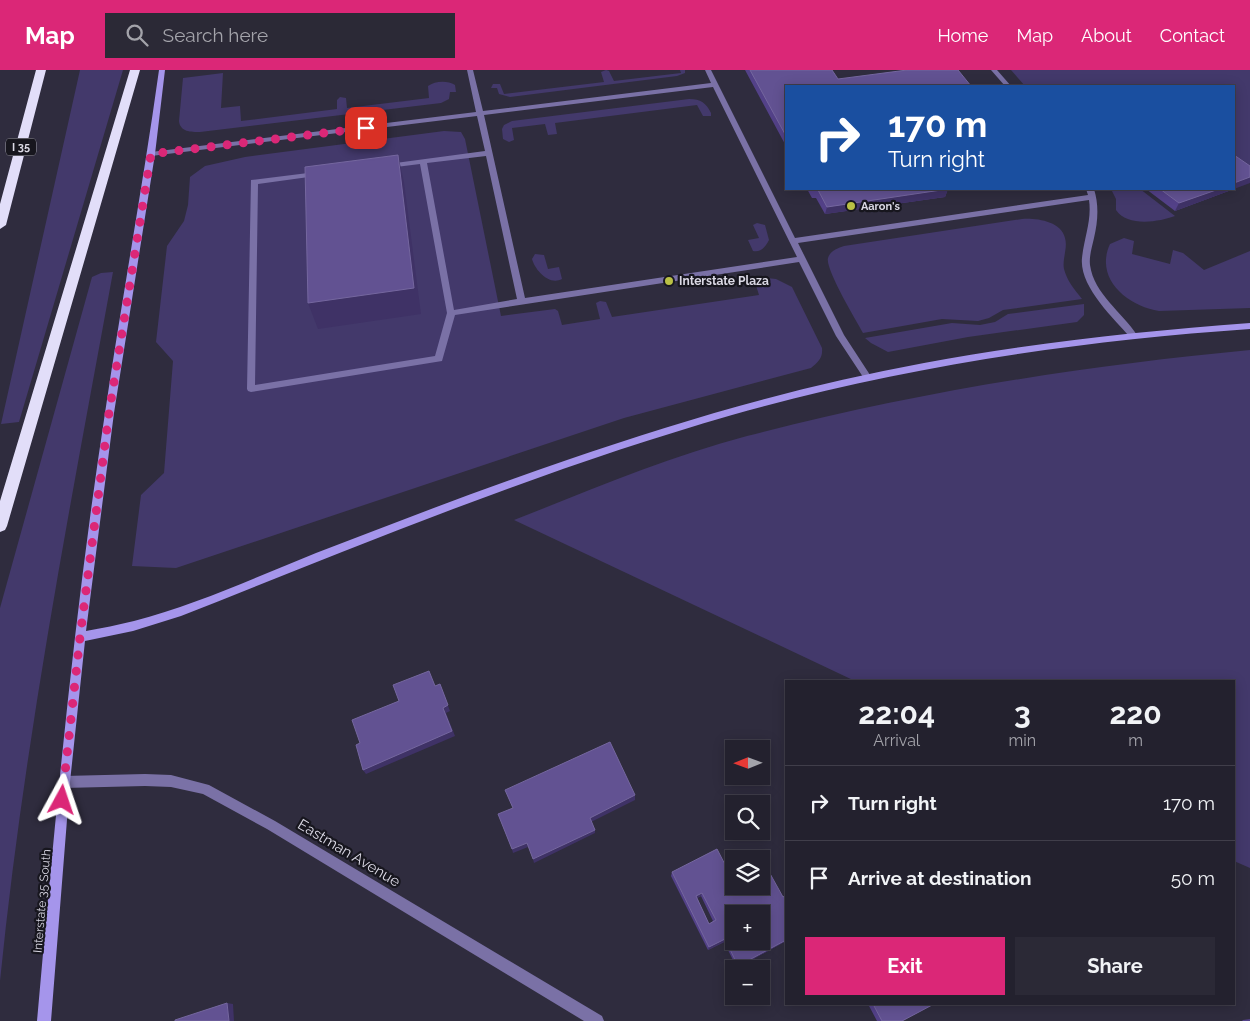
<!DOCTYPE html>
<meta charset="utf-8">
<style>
body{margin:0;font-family:Raleway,sans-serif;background:#2b2936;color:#f1f3f6;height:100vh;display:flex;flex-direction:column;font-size:19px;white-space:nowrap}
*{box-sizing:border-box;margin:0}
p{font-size:16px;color:#a3a3aa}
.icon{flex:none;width:28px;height:28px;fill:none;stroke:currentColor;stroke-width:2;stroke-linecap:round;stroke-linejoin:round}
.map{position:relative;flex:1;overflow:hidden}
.sheet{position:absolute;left:785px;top:610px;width:450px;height:325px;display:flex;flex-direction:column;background:#23212e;border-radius:0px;box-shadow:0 2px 12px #0003,0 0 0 1px #403e4a}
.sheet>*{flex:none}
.guide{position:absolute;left:785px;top:15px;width:450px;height:105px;border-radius:0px;box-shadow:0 2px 12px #0003,0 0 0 1px #403e4a;background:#1a4fa0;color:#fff;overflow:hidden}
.needle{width:32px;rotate:269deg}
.fabs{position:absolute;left:725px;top:670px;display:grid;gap:10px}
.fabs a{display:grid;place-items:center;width:45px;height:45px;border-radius:0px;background:#23212e;box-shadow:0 2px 12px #0003,0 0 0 1px #403e4a;font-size:25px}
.pin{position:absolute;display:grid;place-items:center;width:42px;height:42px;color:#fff;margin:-21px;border-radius:10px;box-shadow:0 2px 8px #0006}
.me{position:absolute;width:55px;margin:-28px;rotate:5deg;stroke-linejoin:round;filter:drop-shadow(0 0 4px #0008)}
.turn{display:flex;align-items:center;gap:18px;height:105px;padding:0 20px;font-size:22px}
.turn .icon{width:65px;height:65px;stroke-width:2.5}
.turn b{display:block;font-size:35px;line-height:42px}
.eta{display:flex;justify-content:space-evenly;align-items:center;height:85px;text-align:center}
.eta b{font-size:30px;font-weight:700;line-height:35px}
.cta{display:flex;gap:10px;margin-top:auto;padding:10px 20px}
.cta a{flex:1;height:58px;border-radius:0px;background:#db2777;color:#fff;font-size:20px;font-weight:700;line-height:58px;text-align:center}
.cta a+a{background:#2b2936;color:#f1f3f6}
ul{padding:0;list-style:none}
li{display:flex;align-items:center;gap:15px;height:75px;padding:0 20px;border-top:1px solid #403e4a}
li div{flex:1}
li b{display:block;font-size:19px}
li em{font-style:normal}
header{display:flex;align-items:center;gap:30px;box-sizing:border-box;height:70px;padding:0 25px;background:#db2777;color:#fff}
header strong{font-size:24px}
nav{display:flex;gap:28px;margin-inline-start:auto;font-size:18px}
.search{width:350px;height:45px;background:#2b2936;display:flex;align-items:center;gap:12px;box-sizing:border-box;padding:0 18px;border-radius:0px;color:#a3a3aa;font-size:19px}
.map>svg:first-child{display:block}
.green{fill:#43396b}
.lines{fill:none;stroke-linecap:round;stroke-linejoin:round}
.service{fill:#7a71a6;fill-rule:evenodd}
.minor{fill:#7a71a6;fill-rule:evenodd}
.secondary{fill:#a595eb;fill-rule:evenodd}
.motorway{fill:#e2def9;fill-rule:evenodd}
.wall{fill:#534188;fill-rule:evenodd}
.shaded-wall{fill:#3f3266}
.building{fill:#625292;stroke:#75679f;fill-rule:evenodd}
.route{stroke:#db2777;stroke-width:9;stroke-dasharray:0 16.2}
.poi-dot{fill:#bac045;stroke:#17161e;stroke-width:2}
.labels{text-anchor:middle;stroke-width:4.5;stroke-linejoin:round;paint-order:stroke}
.shield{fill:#17161e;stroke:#a09ea9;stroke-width:1}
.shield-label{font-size:11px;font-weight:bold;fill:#dbd9e5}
.far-poi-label{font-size:11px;font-weight:bold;fill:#dbd9e5;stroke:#17161e;text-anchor:start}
.poi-label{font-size:12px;font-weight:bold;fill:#dbd9e5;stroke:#17161e;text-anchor:start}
.street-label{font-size:12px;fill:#dbd9e5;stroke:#17161e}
.near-street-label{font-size:15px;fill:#dbd9e5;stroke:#17161e}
</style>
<header>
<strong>Map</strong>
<div class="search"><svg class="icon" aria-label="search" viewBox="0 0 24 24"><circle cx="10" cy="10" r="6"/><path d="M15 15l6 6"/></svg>Search here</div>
<nav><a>Home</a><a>Map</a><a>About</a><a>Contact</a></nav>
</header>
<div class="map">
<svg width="1250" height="951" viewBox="0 0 1250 951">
<rect width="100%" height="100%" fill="#2f2c3e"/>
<path class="green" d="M80 0H123L19 352 1 354Z
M606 0 609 1 614 11 681 3 680 0H685V3L677 6 510 27 499 24 497 18H491L493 14H500L504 24 604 12 601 2Z
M1011 0H1250V107L1234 96V16H1025Z
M223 3 221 38 240 36 241 51 337 39V30L340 27 346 28 347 38 429 28 428 16C435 11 447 10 455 15L456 22H450L449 29 441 33 200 62C191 62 180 62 179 51L183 8Z
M689 29C701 29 706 33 711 43V46H703L697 35 555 53 557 64 548 65 545 54 512 58 514 70 509 72 503 69 502 59 504 55 512 51Z
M444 61 461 62 465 69 501 246 555 239 558 241 562 255 600 249 596 233 600 231 606 232 612 247 759 225 754 209 757 207 776 209 792 217 822 278C823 288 818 292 811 298L624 348 176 498 132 496 141 425 164 403 173 291 156 272 167 176 184 151 188 135 190 107 205 96 245 87Z
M1111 119H1140L1175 146C1159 152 1127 157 1116 140V129Z
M1022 149C1036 148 1061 151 1065 168 1068 178 1062 189 1064 199 1067 211 1075 220 1082 229L1003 240 989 248 978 251 942 249 863 263C856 250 825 199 828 188 830 181 838 178 844 176Z
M757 153 765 155 769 170C766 176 761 183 753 181L748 170 759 168 753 155Z
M1124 168 1134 171 1132 184 1170 194 1173 180 1183 183 1204 200 1250 181V238L1159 241C1128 236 1094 209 1110 174Z
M535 184 544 185 548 199 559 197 562 209C549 216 535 200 532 189Z
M113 202C70 437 24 672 0 911V538L92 207 101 203Z
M1084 234V245L1077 252 968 267 888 282 871 273 865 268 952 253 980 255 995 252 1008 244Z
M1250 280V798L1234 791V611H855L514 450C591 420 667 387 747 366 912 323 1080 296 1250 280Z"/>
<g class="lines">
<path class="service" d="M467 0H473L483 41 711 13 705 0H711L795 168 1088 125 1086 119H1094C1099 135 1098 151 1094 168 1092 177 1089 186 1090 195 1094 224 1122 242 1137 265L1136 267H1130C1113 248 1079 216 1082 188 1084 168 1092 150 1089 130L798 173 844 265 872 308 868 311 865 310 836 266 799 192 455 245 442 291 251 322 248 321 247 319 251 110 316 102 320 104 316 106 258 114 255 315 435 286 447 243 420 94 388 98 384 96 388 94 485 81 477 46 151 86 147 84 151 82 476 42ZM713 17 797 187 525 228 484 45ZM486 86 517 229 454 240 427 93Z
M991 0H997L1011 16H1005Z"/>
<path class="minor" d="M145 704 171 705 209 715 275 751 602 946 604 951H584L267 759 203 724 171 717 145 716 64 718 60 716 58 712 60 708 64 706Z"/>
<path class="secondary" d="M159 0H165L155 84 114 343 86 561C102 558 118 555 134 551 196 535 256 507 316 483 399 451 482 419 567 390 683 350 803 315 924 293 1032 273 1141 261 1250 253V259C1075 271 902 297 732 345 600 383 471 431 342 482 288 503 235 525 181 546L133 561 85 571 70 712 51 951H37C55 748 74 545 105 343 122 228 143 115 159 0Z"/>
<path class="motorway" d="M36 0H46L6 155 0 159V134Z
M130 0H140L7 456 5 460 0 462V431Z"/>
</g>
<path class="wall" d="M745 0H832L786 16V76Z
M807 119H948L945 127 825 144 816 128H812Z
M1146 119H1234L1175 141Z
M672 802 732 808 783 827 786 825V871L737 898 724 872 708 880 671 806ZM701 826 713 851 709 854 697 828Z
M868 934H934L902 951H877Z
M1250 949V951H1242L1243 950Z"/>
<path class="shaded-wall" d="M398 85 404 112 421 244 318 259 308 233Z
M1250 107V113L1175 141 1179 133 1219 119H1234V113Z
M948 119 945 127 825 144 827 137Z
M440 614 450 641 446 643 455 666 366 704 363 700 443 638Z
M635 725V730L591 752 590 748Z
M595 760V763L534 793 533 789Z
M527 773 528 777 513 783 512 779Z
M702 823 701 826 695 829 696 826Z
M725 869 724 872 708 880 709 877Z
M786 870V871L737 898 738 896Z
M227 933 233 934 234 951H229Z"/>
<path class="building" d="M750 0H832L838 9 907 0H958L971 16H786V66Z
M398 85 414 218 308 233 305 97Z
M1234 85 1250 96V107L1234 113Z
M812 119H948L827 137 818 120H813Z
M1160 119H1219L1179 133Z
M429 601 435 616 440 614 448 635 443 638 452 661 363 700 356 675 360 673 352 650 399 631 393 615Z
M610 672 635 725 590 748 595 760 533 789 527 773 512 779 498 744 513 738 505 720Z
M717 779 732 808 734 807V816H761V792L763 791 783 827 786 825V870L738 896 725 869 709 877 672 802ZM702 823 716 850 709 854 696 826ZM734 844H761V871H734Z
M227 933 229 951H175V950Z
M873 934H934L902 951H882Z"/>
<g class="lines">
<path class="route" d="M62 730 80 567 109 343 151 84 366 58"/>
</g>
<g class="poi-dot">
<circle cx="851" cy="136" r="5"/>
<circle cx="669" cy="211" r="5"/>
</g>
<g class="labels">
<rect class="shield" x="6" y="68.5" width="30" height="17" rx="4"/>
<g class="shield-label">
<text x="21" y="81">I 35</text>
</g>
<g class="far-poi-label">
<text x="861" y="140">Aaron's</text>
</g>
<g class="poi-label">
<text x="679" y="215">Interstate Plaza</text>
</g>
<g class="street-label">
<text transform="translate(42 831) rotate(-85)" y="4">Interstate 35 South</text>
</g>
<g class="near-street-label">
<text transform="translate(349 783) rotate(31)" y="5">Eastman Avenue</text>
</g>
</g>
</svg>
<div class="fabs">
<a><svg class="needle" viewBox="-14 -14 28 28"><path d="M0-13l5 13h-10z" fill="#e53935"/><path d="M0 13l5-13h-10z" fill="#a3a3aa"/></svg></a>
<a><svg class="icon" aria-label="search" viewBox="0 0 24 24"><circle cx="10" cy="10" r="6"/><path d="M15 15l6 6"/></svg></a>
<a><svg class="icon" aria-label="layers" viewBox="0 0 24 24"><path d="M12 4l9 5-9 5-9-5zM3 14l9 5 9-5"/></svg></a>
<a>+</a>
<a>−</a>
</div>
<div class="pin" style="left:366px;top:58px;background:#d93025"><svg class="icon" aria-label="arrive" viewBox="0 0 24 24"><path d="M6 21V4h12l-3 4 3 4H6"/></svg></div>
<svg class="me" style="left:62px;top:730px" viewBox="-20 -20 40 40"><path d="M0-17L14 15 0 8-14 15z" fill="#db2777" stroke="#fff" stroke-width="4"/></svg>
<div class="guide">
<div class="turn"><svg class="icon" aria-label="right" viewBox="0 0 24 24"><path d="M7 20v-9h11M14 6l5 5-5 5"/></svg><div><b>170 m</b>Turn right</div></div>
</div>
<section class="sheet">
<div class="eta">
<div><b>22:04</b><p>Arrival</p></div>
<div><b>3</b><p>min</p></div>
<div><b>220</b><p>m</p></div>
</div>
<ul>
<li><svg class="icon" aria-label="right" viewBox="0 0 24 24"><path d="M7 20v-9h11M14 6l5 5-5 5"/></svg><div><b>Turn right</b></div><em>170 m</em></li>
<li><svg class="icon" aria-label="arrive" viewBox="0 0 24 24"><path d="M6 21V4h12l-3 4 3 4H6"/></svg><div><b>Arrive at destination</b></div><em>50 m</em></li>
</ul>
<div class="cta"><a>Exit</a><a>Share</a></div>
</section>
</div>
